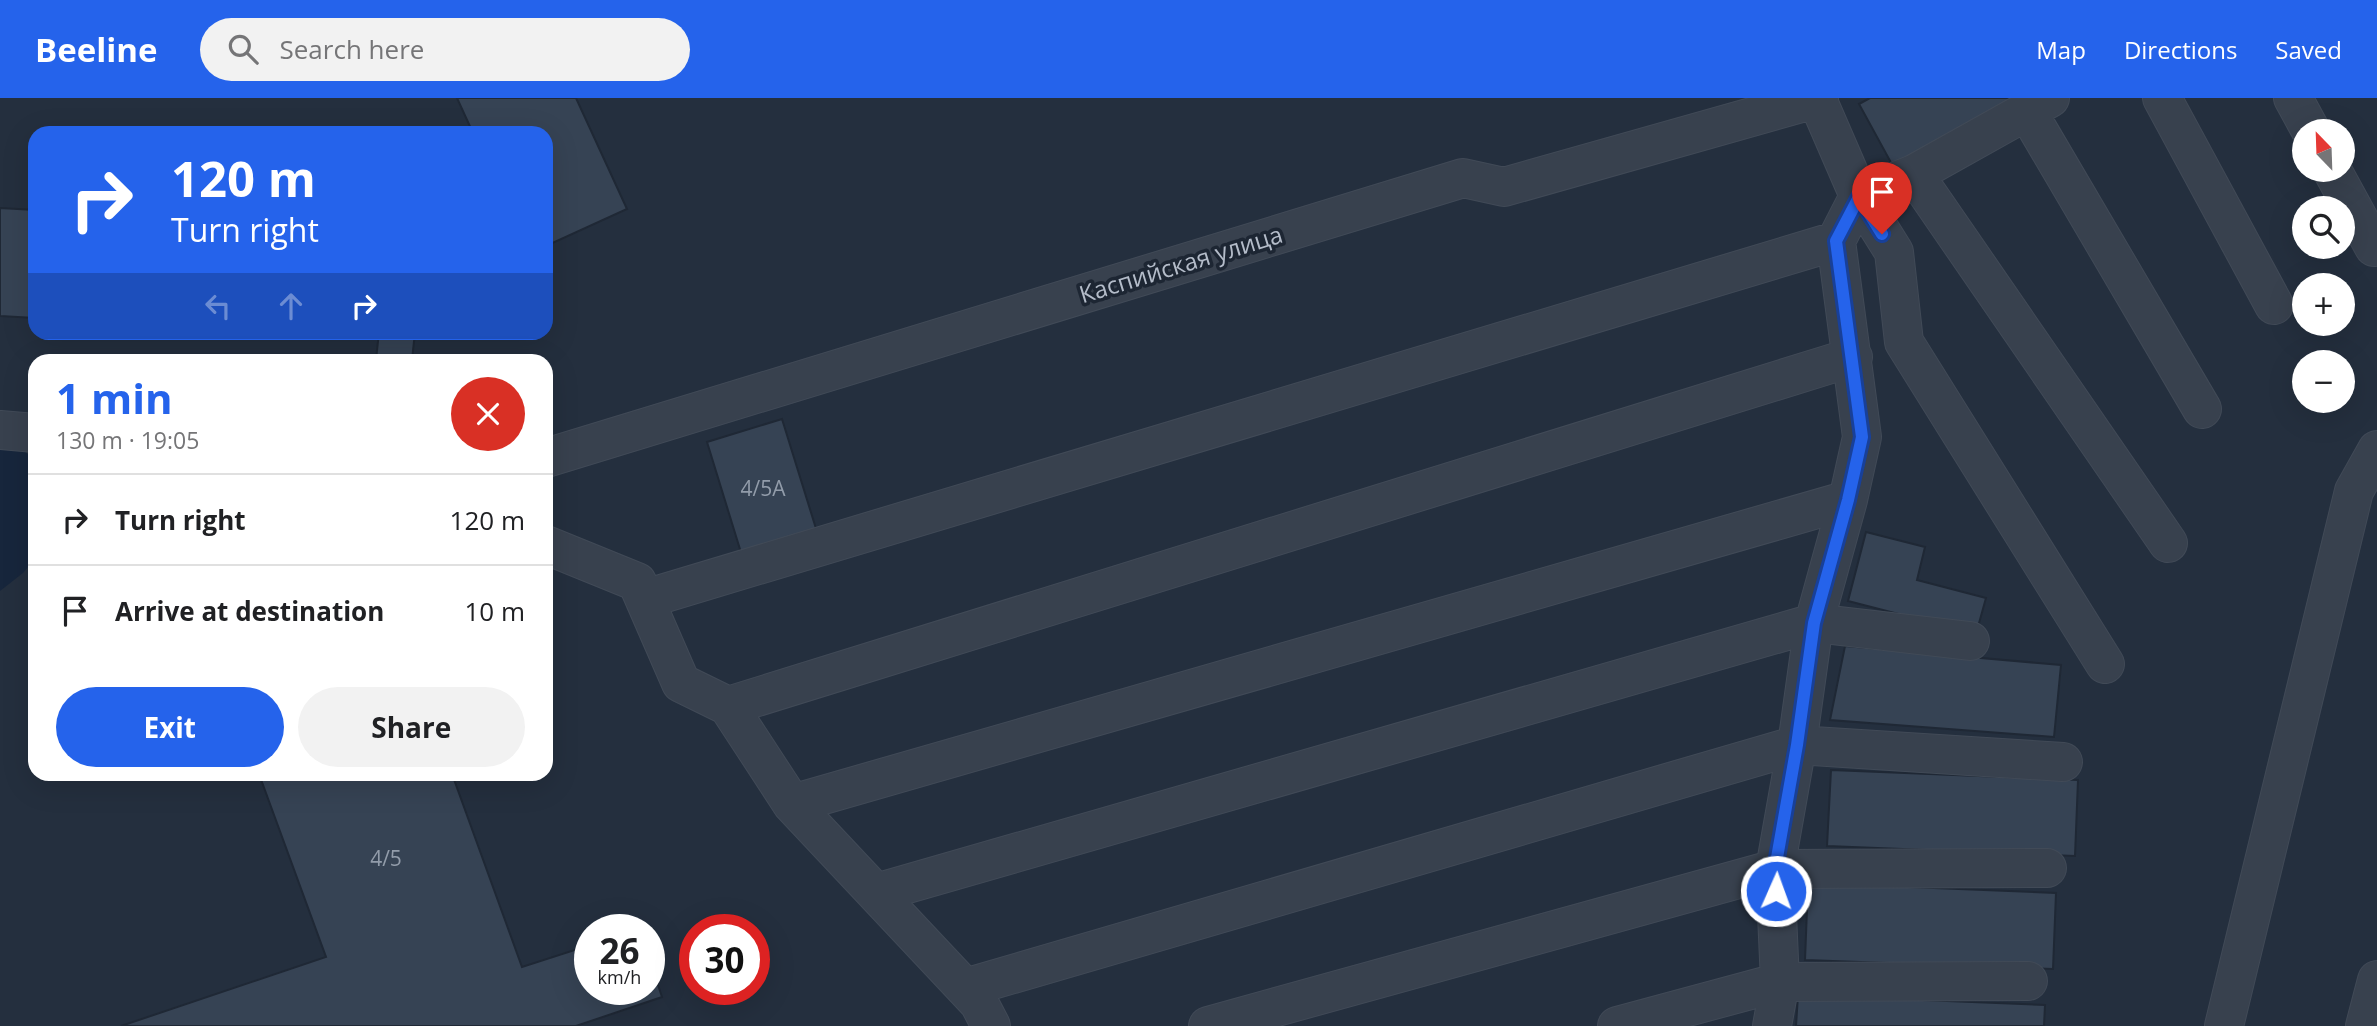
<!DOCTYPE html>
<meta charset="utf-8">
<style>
body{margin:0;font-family:"Open Sans",sans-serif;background:#f2f2f2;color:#202124;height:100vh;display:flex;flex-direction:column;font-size:26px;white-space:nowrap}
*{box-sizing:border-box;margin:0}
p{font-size:23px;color:#757577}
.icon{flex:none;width:38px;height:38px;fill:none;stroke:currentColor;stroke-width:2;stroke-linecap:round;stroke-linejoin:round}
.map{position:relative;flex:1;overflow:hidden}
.sheet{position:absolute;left:28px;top:256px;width:525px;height:427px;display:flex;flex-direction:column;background:#fff;border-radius:21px;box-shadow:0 7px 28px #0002}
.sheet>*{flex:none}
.banner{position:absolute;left:28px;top:28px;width:525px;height:214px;border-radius:21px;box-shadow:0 7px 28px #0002;background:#2563eb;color:#fff;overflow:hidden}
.needle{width:46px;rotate:337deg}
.controls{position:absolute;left:2292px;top:21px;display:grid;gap:14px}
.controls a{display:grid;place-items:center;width:63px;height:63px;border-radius:50%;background:#fff;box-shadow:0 7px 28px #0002;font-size:35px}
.speed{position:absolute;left:574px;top:816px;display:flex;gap:14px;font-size:35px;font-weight:700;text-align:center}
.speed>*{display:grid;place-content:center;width:91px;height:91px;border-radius:50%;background:#fff;box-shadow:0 7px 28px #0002;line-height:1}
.speed small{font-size:18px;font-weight:400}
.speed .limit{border:10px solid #d22;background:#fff;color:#111}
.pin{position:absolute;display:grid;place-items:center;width:60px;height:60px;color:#fff;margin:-72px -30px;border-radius:50% 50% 50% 0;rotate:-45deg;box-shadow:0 0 7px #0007}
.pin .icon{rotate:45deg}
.me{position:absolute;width:77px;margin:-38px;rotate:2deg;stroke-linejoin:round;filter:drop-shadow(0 0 5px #0008)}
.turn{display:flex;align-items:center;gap:24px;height:147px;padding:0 28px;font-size:32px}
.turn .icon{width:91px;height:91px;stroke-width:2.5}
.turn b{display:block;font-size:49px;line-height:60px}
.lanes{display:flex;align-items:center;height:66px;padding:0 28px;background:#0003;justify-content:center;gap:35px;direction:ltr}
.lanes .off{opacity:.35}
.round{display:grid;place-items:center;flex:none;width:74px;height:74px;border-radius:37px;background:#f2f2f2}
.headline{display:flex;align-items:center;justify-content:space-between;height:119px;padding:0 28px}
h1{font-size:42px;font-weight:700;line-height:52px;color:#2563eb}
.action{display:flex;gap:14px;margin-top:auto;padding:14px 28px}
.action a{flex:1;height:80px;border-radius:42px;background:#2563eb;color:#fff;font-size:28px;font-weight:700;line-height:80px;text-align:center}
.action a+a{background:#f2f2f2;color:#202124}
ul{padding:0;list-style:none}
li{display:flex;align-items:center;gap:21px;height:91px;padding:0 28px;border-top:2px solid #e0e0e0}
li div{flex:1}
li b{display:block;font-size:26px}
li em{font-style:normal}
header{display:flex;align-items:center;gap:42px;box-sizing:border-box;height:98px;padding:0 35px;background:#2563eb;color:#fff}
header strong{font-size:33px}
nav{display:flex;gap:38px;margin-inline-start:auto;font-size:24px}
.search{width:490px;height:63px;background:#f2f2f2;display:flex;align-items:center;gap:18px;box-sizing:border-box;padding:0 24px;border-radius:38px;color:#757577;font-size:26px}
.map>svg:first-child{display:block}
.water{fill:#17263c}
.building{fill:#364354;stroke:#1f2835;stroke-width:2}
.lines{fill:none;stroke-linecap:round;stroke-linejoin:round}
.minor-casing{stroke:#414a57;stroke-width:40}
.minor{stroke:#38414e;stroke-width:38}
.route-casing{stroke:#184099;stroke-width:18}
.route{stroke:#2563eb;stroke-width:12}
.labels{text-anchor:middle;stroke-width:7;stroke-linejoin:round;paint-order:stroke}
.number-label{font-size:21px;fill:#929caa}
.street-label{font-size:24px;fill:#b4bcc9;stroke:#1d2633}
</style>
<header>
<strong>Beeline</strong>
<div class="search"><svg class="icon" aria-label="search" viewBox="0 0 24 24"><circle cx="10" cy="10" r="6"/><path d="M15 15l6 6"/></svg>Search here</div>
<nav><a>Map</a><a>Directions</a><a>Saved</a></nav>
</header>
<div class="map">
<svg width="2377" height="928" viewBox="0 0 2377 928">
<rect width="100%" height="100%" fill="#242f3e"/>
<path class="water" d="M0 341 16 344 35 364V461L23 475 0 493Z"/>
<path class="building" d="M457 0H576L627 111 546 148V35H473Z
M1870 0H2027L1895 72 1859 6Z
M0 110 35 112V220L0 218Z
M379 234H415L412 262H376Z
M782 321 818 437 743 461 707 344Z
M1866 434 1925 449 1917 482 1986 500 1976 536 1848 503Z
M1845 548 2061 567 2054 639 1830 622Z
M1831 672 2078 682 2075 758 1827 748Z
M259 676H452L522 869 590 847V891H649V860L662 899 576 928H121L326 859Z
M1808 785 2056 795 2053 871 1805 862Z
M1798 897 2045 907 2044 928H1796Z"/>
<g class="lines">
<defs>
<path id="minor" d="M2050 0 1914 76 1859 98 1894 154 1904 244 2105 566
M2162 0 2274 207
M2293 0 2311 33
M2027 13 2202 311
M2332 72 2374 149
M1914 76 2168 445
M0 332 35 335
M546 360 1463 80 1504 89 1819 0
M546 447 637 484 681 585 728 608 792 706 979 905 991 928
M645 501 1836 143
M728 608 1853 259
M792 706 1848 402
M876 795 1814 525 1970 543
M965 890 1797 647 2063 664
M1208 928 1775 771 2047 770
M1617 928 1780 884 2028 883
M1772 928 1780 884 1775 771 1797 647 1814 525 1848 402 1862 339 1836 143 1859 98 1817 1
M2224 928 2354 393 2377 352
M2365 928 2377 882"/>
</defs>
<use href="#minor" class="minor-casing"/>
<use href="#minor" class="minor"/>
</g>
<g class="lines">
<defs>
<path id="route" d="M1776 793 1775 771 1797 647 1814 525 1848 402 1862 339 1836 143 1859 99 1882 136"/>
</defs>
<use href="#route" class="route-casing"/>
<use href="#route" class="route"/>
</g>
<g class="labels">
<g class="number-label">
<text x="763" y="398">4/5А</text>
<text x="386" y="768">4/5</text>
</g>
<g class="street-label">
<text transform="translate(1181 167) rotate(-17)" y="8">Каспийская улица</text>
</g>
</g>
</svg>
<div class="controls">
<a><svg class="needle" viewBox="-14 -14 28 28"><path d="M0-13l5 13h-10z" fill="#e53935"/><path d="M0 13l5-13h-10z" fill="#757577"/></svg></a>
<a><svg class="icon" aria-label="search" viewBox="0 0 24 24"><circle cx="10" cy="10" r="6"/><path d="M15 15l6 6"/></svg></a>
<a>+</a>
<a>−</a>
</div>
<div class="speed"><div>26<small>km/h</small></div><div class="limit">30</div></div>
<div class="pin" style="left:1882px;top:136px;background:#d93025"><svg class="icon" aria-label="arrive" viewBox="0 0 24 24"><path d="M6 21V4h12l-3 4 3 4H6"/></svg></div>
<svg class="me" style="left:1776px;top:793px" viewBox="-20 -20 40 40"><circle r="17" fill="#2563eb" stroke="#fff" stroke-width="3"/><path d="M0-11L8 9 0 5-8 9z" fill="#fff"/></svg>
<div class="banner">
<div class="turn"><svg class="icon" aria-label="right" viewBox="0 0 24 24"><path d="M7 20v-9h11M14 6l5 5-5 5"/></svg><div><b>120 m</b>Turn right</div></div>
<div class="lanes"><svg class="icon off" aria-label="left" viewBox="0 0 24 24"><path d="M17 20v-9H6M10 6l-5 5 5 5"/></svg><svg class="icon off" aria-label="ahead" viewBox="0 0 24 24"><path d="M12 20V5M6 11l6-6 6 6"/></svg><svg class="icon" aria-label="right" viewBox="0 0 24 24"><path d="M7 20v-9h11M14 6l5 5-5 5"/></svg></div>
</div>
<section class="sheet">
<div class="headline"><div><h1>1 min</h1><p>130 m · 19:05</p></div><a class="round" style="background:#d93025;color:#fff"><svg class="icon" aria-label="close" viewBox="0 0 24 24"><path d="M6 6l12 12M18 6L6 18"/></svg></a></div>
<ul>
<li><svg class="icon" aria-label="right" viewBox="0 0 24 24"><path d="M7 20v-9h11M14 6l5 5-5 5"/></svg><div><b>Turn right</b></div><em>120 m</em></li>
<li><svg class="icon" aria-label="arrive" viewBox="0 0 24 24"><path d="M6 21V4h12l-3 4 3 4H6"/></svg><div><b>Arrive at destination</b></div><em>10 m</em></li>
</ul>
<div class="action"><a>Exit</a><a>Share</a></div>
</section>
</div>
